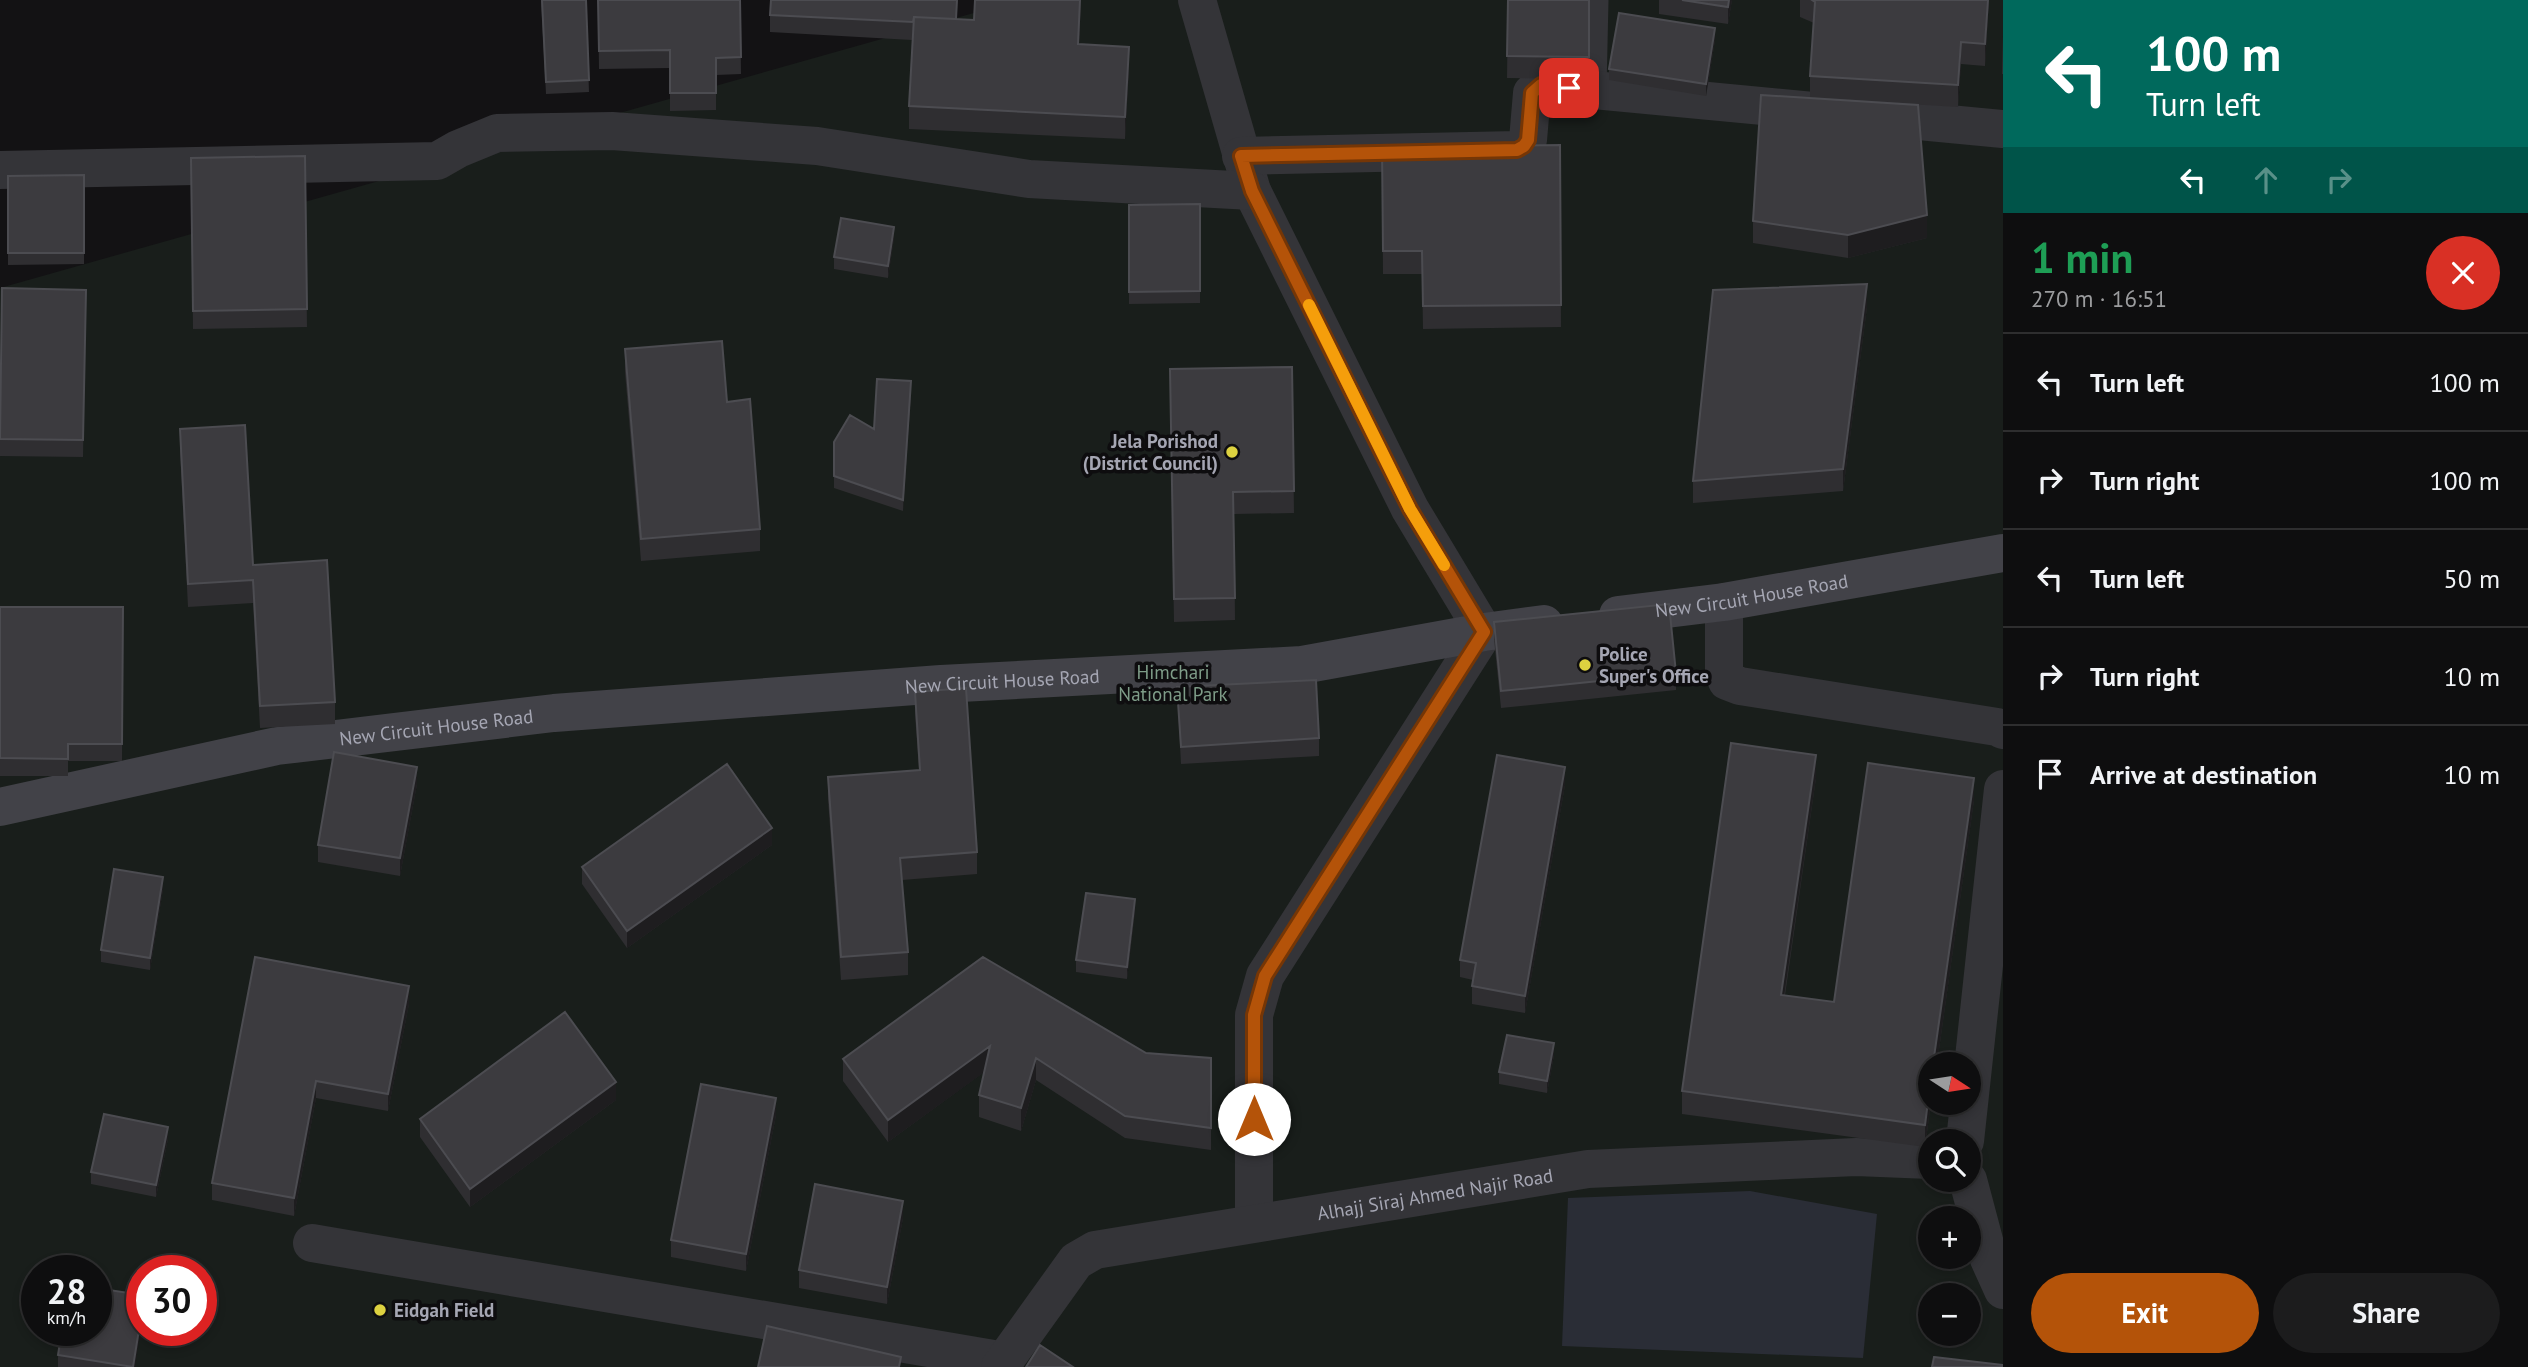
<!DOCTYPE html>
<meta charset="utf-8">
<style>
body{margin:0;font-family:"PT Sans",sans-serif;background:#1c1c1d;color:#f1f3f6;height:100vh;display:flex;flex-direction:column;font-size:26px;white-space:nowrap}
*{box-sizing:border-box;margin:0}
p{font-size:23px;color:#9b9c9e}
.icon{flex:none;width:38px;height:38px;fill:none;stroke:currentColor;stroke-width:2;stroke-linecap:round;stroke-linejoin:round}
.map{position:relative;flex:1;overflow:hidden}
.sheet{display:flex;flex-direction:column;background:#0e0e0f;width:525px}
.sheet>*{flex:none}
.top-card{background:#00695c;color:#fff;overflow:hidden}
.needle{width:46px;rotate:102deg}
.controls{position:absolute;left:1918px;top:1052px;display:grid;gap:14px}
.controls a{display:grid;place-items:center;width:63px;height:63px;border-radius:50%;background:#0e0e0f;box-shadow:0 4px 10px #0003,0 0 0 2px #2e2e2f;font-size:35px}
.speed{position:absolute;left:21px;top:1255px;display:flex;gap:14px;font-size:35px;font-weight:700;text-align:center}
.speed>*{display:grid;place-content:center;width:91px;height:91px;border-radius:50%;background:#0e0e0f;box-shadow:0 4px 10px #0003,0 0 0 2px #2e2e2f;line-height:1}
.speed small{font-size:18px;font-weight:400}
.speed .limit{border:10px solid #d22;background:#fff;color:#111}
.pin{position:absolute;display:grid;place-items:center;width:60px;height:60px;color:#fff;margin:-30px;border-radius:14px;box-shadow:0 4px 10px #0006}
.me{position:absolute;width:77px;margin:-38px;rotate:0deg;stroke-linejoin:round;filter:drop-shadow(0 0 5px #0008)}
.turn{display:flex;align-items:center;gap:24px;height:147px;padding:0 28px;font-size:32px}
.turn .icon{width:91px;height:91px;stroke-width:2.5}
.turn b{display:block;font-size:49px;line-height:60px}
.lanes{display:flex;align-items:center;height:66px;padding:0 28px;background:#0003;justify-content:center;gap:35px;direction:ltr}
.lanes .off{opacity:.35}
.round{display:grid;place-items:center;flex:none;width:74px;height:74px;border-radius:37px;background:#1c1c1d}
.summary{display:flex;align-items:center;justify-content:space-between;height:119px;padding:0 28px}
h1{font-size:42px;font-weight:600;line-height:52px;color:#1e9e55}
.button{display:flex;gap:14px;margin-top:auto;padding:14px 28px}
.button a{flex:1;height:80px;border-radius:42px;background:#b45309;color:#fff;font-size:28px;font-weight:600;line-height:80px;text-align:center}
.button a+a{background:#1c1c1d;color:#f1f3f6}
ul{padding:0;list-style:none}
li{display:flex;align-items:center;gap:21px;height:98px;padding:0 28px;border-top:2px solid #2e2e2f}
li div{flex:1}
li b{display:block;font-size:26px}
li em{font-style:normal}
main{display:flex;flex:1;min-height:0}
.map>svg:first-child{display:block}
.green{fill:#191e1b;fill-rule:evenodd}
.water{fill:#2a2d36}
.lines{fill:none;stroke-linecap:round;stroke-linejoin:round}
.lane{stroke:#343438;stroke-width:21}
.street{stroke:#343438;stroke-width:38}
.secondary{stroke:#424248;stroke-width:38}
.wall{fill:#2f2e31}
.shaded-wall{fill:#1e1d1f}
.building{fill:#3c3b3f;stroke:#4c4c51;stroke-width:2}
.route-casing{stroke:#753606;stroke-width:18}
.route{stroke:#b45309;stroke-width:12}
.slow{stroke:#f59e0b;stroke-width:12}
.poi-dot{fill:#ddd240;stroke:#0e0d0f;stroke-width:2.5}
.labels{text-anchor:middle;stroke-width:7;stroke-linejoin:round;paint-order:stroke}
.poi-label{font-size:19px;font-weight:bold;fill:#a5a6b3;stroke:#0e0d0f;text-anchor:start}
.street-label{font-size:19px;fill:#a5a6b3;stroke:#0e0d0f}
.park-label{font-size:19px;fill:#7e9c88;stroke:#0e0d0f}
</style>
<main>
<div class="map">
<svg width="2003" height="1367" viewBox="0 0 2003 1367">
<rect width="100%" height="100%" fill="#131214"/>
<path class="green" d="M1020 0H2003V1367H0V288ZM1930 1064H1969V1102H1930ZM1930 1141H1969V1180H1930ZM1930 1218H1969V1256H1930ZM37 1270H96V1330H37ZM142 1270H201V1330H142ZM1930 1295H1969V1334H1930Z"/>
<path class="water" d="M1750 1191 1877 1214 1863 1358 1562 1346 1568 1198Z"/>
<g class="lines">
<path class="lane" d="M1596 90 1598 0"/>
<g class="street">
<path d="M1197 0 1252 191 1410 509 1484 632 1265 976 1254 1015V1223"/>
<path d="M1241 156 1517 150 1524 146 1528 140 1532 93 1541 85 2003 129"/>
<path d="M0 170 437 161 458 149 497 133 612 131 817 146 1029 179 1252 191"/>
<path d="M1724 602V673L1727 681 1740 686 1997 727 2003 730"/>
<path d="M1965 1141 2003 789"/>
<path d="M1968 1180 1989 1259 2003 1290"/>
<path d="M312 1243 1005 1361"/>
<path id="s1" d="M1000 1367 1076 1261 1095 1250 1588 1169 1856 1157 1930 1160"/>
</g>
<g class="secondary">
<path id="s2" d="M1618 615 1724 602 2003 553"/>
<path id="s3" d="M0 807 277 746 554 713 941 684 1302 665 1484 632 1544 624"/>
</g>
</g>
<path class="wall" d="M541 0H586L589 92 546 94Z
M598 0H740L741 74 716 75V110L670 111V68L599 69Z
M975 0H1081L1079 44 1129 69 1125 139 909 129V106L912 40 770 32V15L974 20Z
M1508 0H1590L1589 79 1507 78Z
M1659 0H1732L1728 24 1659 14Z
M1800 0H1989L1985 66 1961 64 1958 107 1810 98V76L1814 23 1800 17Z
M2003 36V74H2002Z
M1715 40 1706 96 1609 80V69Z
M1560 145 1561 327 1423 329 1422 274H1383L1382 147Z
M305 156 307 327 193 329 191 158Z
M84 175V264L8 265V176Z
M1200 204V303L1129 304V205Z
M1753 221 1927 238 1848 258 1753 243Z
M894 238 888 278 834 269V257Z
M86 290 83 457 0 456V418Z
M1867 307 1843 491 1693 503V481Z
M625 349 727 402 760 529V551L641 561 625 372Z
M1292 367 1294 513 1234 514 1235 620 1174 622 1170 391Z
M911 393 903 511 834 488V442L874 429Z
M180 429 253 565 335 702V724L260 728 253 603 188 607 180 451Z
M0 607H123L122 761H68V776H0Z
M1494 622 1676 673V690L1501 708 1494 639Z
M1177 687 1319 738V756L1181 764Z
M915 692 977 852V874L902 880 908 952V975L841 980 828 799V777L919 770 915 714Z
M1816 778 1785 995 1834 1002 1974 800 1937 1064H1930L1931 1102 1925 1147 1682 1114V1091Z
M417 784 400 876 318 862V845Z
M1565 785 1525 1013 1472 1004V986L1473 980 1460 977V960Z
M772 845 627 948 582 884V867Z
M163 889 150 970 101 962V950Z
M1135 911 1127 979 1076 972V960Z
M255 957 409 1004 388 1111 316 1098 294 1216 212 1200V1183Z
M1146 1053 1211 1058V1150L1125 1138 1036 1080 1021 1131 979 1117V1095L984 1072 888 1142 843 1081V1059Z
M1554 1055 1547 1093 1499 1084V1072Z
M616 1100 470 1207 420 1137V1119Z
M776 1115 746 1271 671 1257V1240Z
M168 1139 156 1197 91 1184V1172Z
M903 1218 887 1304 799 1288V1270Z
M58 1355 135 1367H58Z"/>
<path class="shaded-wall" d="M1080 0H1081L1078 67V44Z
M1729 0H1732L1728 24V7Z
M1988 0H1989L1985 66V44Z
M1715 28V40L1706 96V84Z
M1961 42V64L1958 107V85Z
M1129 47V69L1125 139V117Z
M1927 215V238L1848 258V235Z
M894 227V238L888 278V266Z
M1867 284V307L1843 491V469Z
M911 381V393L903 511V500Z
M1816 755V778L1781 1017V995Z
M417 767V784L400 876V858Z
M1565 767V785L1525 1013V996Z
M1974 778V800L1937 1064H1933Z
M772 828V845L627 948V931Z
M163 877V889L150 970V958Z
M1135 899V911L1127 979V967Z
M409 986V1004L388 1111V1094Z
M1554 1043V1055L1547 1093V1081Z
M990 1046V1068L888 1142V1120Z
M1036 1058V1080L1021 1131V1108Z
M316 1081V1098L294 1216V1198Z
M616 1082V1100L470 1207V1189Z
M1930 1086 1931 1102 1925 1147V1125Z
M776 1098V1115L746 1271V1254Z
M168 1127V1139L156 1197V1185Z
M903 1201V1218L887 1304V1287Z
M142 1311V1323L135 1367H133Z"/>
<path class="building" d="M542 0H586L589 80 546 82Z
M598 0H740L741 57 716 58V93H670V50L599 51Z
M771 0H957L956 19 914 17 913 22 770 15Z
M975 0H1080L1078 44 1129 47 1125 117 909 106 914 17 974 20Z
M1508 0H1589V57L1507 56Z
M1682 0H1729L1728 7Z
M1812 0H1988L1985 44 1961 42 1958 85 1810 76 1815 2Z
M1619 13 1715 28 1706 84 1609 69Z
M1761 95 1918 105 1927 215 1848 235 1753 221Z
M1560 145 1561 305 1423 306 1422 251H1383L1382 147Z
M305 156 307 309 193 311 191 158Z
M84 175V253H8V176Z
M1200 204V291L1129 292V205Z
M841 218 894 227 888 266 834 257Z
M1867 284 1843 469 1693 481 1713 290Z
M2 288 86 290 83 440 0 439Z
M722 341 727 402 750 399 760 529 641 539 625 349Z
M1292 367 1294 491 1233 492 1235 598 1174 599 1170 369Z
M877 379 911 381 903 500 834 476V442L850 415 874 429Z
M245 425 253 565 327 560 335 702 260 706 253 580 188 584 180 429Z
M1669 604 1676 673 1501 691 1494 622Z
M0 607H123L122 744H68V759L0 758Z
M1316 680 1319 738 1181 747 1177 687Z
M966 688 977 852 900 858 908 952 841 957 828 777 920 770 915 692Z
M1731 743 1816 755 1781 995 1834 1002 1868 763 1974 778 1933 1064H1930V1086L1925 1125 1682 1091Z
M334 752 417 767 400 858 318 845Z
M1497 755 1565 767 1525 996 1472 986 1476 963 1460 960Z
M727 764 772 828 627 931 582 867Z
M114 869 163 877 150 958 101 950Z
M1086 893 1135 899 1127 967 1076 960Z
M255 957 409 986 388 1094 316 1081 294 1198 212 1183Z
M983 957 1146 1053 1211 1058V1128L1125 1116 1036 1058 1021 1108 979 1095 990 1046 888 1120 843 1059Z
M565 1012 616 1082 470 1189 420 1119Z
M1507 1035 1554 1043 1547 1081 1499 1072Z
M701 1084 776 1098 746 1254 671 1240Z
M104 1114 168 1127 156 1185 91 1172Z
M815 1184 903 1201 887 1287 799 1270Z
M96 1288 142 1295V1311L133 1367 58 1355 62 1330H96Z
M767 1326 901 1357 899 1367H758Z
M1040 1345 1073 1367H1026Z
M1934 1357 2003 1365V1367H1932Z"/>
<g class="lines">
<defs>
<path id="route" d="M1254 1119V1015L1265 976 1484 632 1410 509 1252 191 1241 156 1517 150 1524 146 1528 140 1532 93 1541 85 1569 88"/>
</defs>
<use href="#route" class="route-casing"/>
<use href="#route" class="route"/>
<path class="slow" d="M1309 305 1410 509 1444 565"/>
</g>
<g class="poi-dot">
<circle cx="1232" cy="452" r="7"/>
<circle cx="1585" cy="665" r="7"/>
<circle cx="380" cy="1310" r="7"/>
</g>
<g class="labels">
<g class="poi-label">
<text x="1218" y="448" text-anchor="end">Jela Porishod<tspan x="1218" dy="22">(District Council)</tspan></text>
<text x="1599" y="661">Police<tspan x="1599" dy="22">Super's Office</tspan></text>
<text x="394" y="1317">Eidgah Field</text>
</g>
<g class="street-label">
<text dy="7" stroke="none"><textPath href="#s2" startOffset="135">New Circuit House Road</textPath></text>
<text dy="7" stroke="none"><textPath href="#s3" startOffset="1012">New Circuit House Road</textPath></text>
<text dy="7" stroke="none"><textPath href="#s3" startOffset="444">New Circuit House Road</textPath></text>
<text dy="7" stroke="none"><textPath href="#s1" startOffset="497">Alhajj Siraj Ahmed Najir Road</textPath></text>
</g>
<g class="park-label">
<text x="1173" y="679">Himchari<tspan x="1173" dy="22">National Park</tspan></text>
</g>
</g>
</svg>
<div class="controls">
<a><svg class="needle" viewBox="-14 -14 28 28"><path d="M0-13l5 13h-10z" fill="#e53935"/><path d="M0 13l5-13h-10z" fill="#9b9c9e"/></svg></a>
<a><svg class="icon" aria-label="search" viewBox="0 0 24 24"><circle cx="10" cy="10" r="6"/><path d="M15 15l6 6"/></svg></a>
<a>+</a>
<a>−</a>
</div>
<div class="speed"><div>28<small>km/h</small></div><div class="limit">30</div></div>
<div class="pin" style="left:1569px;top:88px;background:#d93025"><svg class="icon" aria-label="arrive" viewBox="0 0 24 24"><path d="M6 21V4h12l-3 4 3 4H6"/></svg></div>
<svg class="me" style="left:1254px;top:1119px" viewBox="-20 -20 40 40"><circle r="19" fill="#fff"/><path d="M0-13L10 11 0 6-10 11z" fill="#b45309"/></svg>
</div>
<section class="sheet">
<div class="top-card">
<div class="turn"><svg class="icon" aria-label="left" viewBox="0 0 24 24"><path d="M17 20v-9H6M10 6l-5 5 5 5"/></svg><div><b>100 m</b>Turn left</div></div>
<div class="lanes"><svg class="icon" aria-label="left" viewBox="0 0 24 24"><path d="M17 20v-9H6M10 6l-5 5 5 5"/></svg><svg class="icon off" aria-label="ahead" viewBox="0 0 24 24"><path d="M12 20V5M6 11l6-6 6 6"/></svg><svg class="icon off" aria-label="right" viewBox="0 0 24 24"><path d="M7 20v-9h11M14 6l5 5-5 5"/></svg></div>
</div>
<div class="summary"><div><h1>1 min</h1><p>270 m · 16:51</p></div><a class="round" style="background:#d93025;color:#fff"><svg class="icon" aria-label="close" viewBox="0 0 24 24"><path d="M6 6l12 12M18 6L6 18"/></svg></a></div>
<ul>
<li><svg class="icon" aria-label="left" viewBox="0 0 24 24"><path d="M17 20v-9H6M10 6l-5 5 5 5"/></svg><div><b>Turn left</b></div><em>100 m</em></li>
<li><svg class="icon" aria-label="right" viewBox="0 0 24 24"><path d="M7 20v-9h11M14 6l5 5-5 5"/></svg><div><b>Turn right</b></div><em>100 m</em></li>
<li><svg class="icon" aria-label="left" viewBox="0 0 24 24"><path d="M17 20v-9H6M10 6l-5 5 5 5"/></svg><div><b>Turn left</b></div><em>50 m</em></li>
<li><svg class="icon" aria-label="right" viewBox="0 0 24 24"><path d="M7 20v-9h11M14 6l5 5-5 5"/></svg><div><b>Turn right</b></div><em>10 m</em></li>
<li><svg class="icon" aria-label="arrive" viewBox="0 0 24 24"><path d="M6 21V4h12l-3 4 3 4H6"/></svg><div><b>Arrive at destination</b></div><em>10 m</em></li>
</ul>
<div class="button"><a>Exit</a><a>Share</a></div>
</section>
</main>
